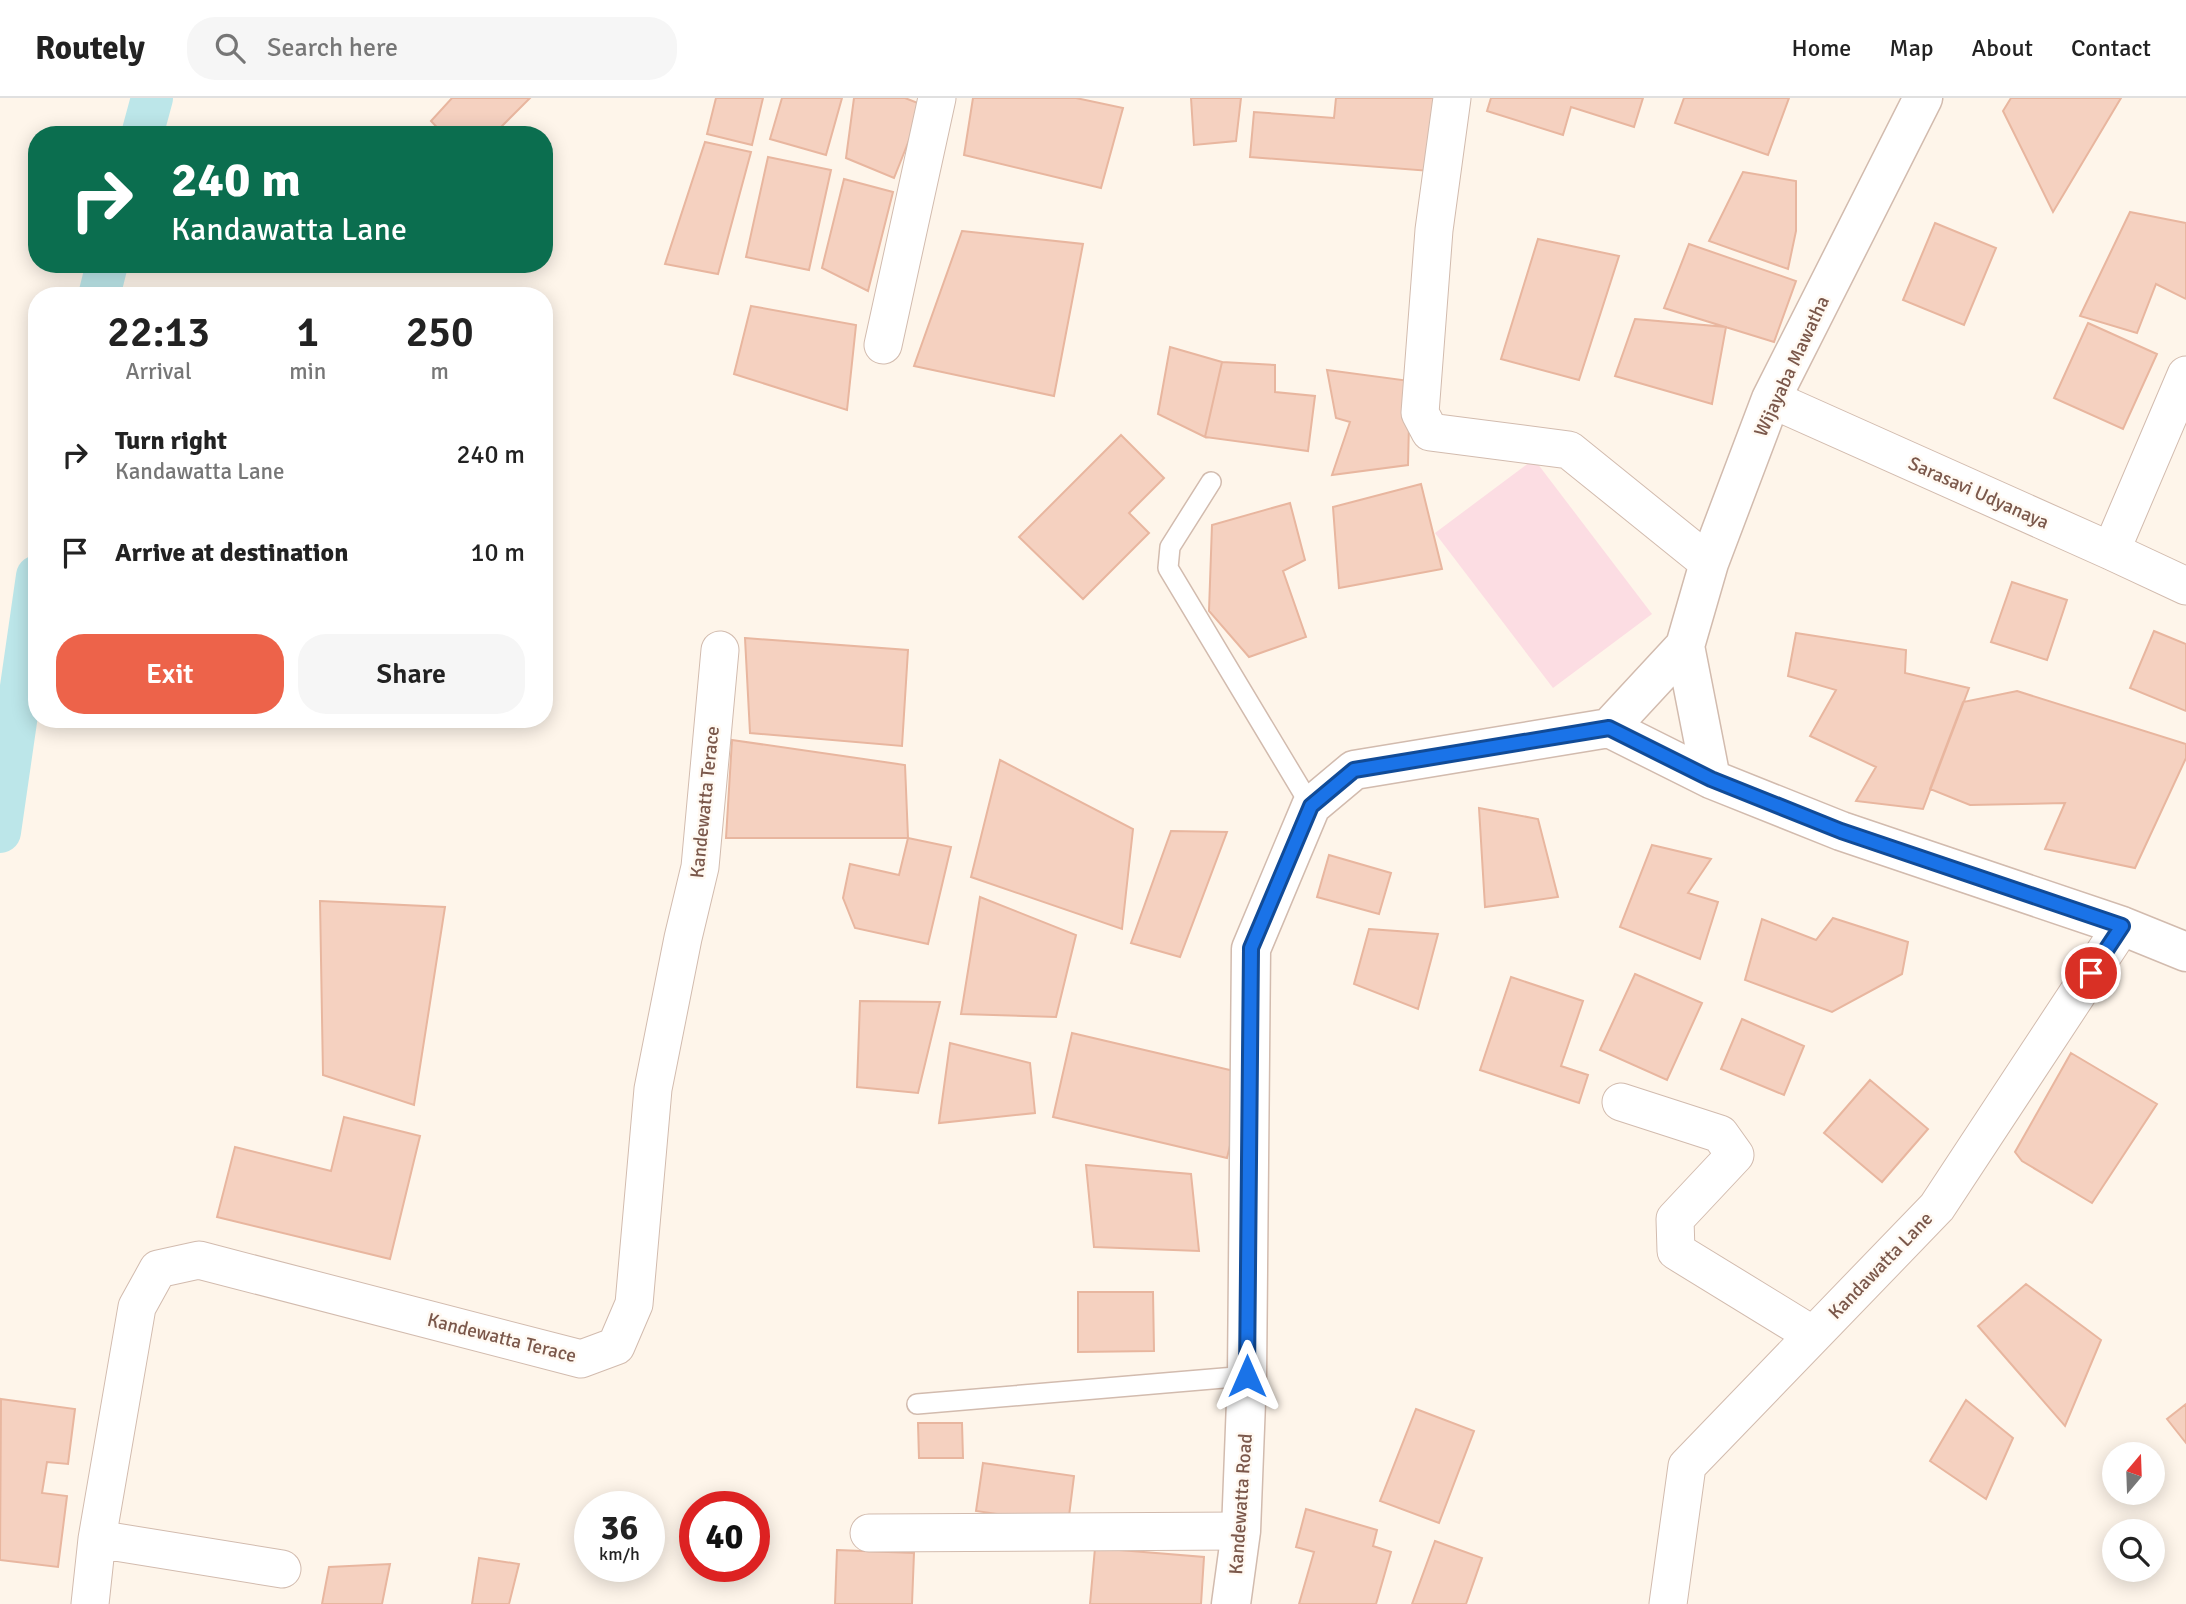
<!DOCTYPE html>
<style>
body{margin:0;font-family:Signika,sans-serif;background:#f6f6f6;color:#222;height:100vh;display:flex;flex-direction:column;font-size:26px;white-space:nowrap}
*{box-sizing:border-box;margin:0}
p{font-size:23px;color:#767676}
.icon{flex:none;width:38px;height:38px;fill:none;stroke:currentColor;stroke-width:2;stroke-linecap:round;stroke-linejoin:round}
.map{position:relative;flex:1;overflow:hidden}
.side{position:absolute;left:28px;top:189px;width:525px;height:441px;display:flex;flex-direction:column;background:#fff;border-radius:28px;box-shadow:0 4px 18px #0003}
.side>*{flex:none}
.guide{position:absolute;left:28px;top:28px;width:525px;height:147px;border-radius:28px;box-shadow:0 4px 18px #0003;background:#0b6e4f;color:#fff;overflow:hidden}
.needle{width:46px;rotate:19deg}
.tools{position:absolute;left:2102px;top:1344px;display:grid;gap:14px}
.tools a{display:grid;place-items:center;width:63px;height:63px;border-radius:50%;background:#fff;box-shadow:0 4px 18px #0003;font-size:35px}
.speed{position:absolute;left:574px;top:1393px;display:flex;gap:14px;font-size:35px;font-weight:700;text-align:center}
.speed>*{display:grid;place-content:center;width:91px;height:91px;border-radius:50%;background:#fff;box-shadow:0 4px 18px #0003;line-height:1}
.speed small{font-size:18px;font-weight:400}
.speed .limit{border:10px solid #d22;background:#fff;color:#111}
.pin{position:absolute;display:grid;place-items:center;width:60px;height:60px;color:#fff;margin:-30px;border:4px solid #fff;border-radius:50%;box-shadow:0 2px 7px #0007}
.me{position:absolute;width:77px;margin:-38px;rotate:0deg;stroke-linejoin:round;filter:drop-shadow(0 0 5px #0008)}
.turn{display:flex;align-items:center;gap:24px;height:147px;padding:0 28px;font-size:32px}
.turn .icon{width:91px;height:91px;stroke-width:2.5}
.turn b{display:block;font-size:49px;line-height:60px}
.eta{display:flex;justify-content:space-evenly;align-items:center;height:119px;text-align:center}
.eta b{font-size:42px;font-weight:600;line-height:49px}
.action{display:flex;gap:14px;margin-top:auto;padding:14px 28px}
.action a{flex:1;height:80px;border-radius:28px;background:#ed634a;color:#fff;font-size:28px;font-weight:600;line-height:80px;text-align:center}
.action a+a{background:#f6f6f6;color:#222}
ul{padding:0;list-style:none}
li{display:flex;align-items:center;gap:21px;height:98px;padding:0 28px}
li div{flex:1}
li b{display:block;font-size:26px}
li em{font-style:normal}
header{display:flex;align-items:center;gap:42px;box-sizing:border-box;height:98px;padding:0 35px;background:#fff;border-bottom:2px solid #e0e0e0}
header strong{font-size:33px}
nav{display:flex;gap:38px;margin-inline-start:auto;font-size:24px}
.search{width:490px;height:63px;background:#f6f6f6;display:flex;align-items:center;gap:18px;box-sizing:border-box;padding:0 24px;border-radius:28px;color:#767676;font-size:26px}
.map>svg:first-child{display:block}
.medical{fill:#fcdde3}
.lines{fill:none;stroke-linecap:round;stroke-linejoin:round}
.canal{stroke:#bce6e9;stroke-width:42}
.building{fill:#f5d1c0;stroke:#e8b69f;stroke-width:2}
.service-casing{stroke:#d2bbae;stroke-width:22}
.minor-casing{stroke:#d2bbae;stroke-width:39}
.tertiary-casing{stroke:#d2bbae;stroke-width:41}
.service{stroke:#fff;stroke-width:19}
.minor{stroke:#fff;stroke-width:37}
.tertiary{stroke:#fff;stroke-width:38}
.route-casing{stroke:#114b97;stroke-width:18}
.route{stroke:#1a73e8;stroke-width:12}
.labels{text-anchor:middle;stroke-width:5;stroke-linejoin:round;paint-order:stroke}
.street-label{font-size:19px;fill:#7b584b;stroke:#fff9f2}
</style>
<header>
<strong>Routely</strong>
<div class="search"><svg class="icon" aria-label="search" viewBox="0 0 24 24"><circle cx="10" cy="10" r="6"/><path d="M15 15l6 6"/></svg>Search here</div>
<nav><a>Home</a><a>Map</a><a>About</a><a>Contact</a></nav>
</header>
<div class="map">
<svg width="2186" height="1506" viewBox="0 0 2186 1506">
<rect width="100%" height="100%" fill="#fef5ea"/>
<path class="medical" d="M1534 361 1652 516 1553 590 1435 435Z"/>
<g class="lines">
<path class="canal" d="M142 37 152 0
M99 198 107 166
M0 734 37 478"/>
</g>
<path class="building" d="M452 0H530L493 37H444L431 23Z
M716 0H763L752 47 707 36Z
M782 0H842L826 57 770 41Z
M854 0H905L923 7 894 80 846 60Z
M973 0H1076L1123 10 1101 90 964 57Z
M1191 0H1241L1236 43 1194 47Z
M1336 0H1436L1430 73 1250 59 1254 14 1334 20Z
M1491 0H1643L1634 29 1571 9 1563 37 1487 13Z
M1684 0H1789L1768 57 1675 25Z
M2011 0H2121L2053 114 2003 13Z
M705 44 751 54 718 176 665 166Z
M768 59 831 72 809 172 746 159Z
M1743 74 1796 83V133L1788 171 1709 143Z
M844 81 893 94 868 193 822 170Z
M2130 114 2186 125V201L2156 186 2137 235 2080 218Z
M1935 125 1996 150 1964 227 1903 202Z
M962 133 1083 146 1054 298 914 268Z
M1538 141 1619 158 1579 282 1501 261Z
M1689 146 1796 183 1774 244 1664 210Z
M751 208 856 227 847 312 734 276Z
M1635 221 1726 229 1712 306 1615 278Z
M2088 225 2157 256 2123 331 2054 300Z
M1170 249 1222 264 1205 339 1158 316Z
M1222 264 1275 267V294L1315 298 1308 353 1205 339Z
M1327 272 1410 283 1408 367 1332 377 1350 324 1336 320Z
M1121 337 1164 380 1129 415 1149 435 1083 501 1019 439Z
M1421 386 1442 471 1339 490 1333 409Z
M1290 405 1305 462 1283 473 1306 539 1249 559 1209 513 1212 427Z
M2012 484 2067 502 2047 562 1991 544Z
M2154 533 2186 546V613L2130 590Z
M1796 535 1906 552 1905 575 1969 590 1923 711 1856 703 1876 669 1810 638 1836 592 1788 578Z
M745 540 908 552 902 648 750 635Z
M2017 593 2186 646V660L2135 770 2045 751 2065 705 1970 707 1930 691 1963 604Z
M732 642 905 667 908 740H726Z
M1000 662 1133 731 1122 831 971 779Z
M1479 710 1538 721 1558 799 1485 809Z
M1171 733 1227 734 1180 859 1131 845Z
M908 740 951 749 928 846 855 830 843 800 850 766 899 777Z
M1652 747 1711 761 1688 795 1718 804 1700 861 1620 829Z
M1329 757 1391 775 1379 816 1317 799Z
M980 799 1076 837 1056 919 961 916Z
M320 803 445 809 414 1007 323 977Z
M1833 820 1908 844 1902 876 1832 914 1745 882 1762 821 1816 842Z
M1369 831 1438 836 1418 911 1354 886Z
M1635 876 1702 905 1667 982 1600 952Z
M1511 879 1583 903 1561 968 1588 977 1579 1005 1480 972Z
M860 903 940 904 918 995 857 989Z
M1742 921 1804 948 1784 997 1721 971Z
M1072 935 1247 976 1227 1060 1053 1019Z
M950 945 1030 965 1035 1015 939 1025Z
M2071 955 2157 1006 2092 1105 2022 1063 2015 1054Z
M1870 982 1928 1031 1882 1084 1824 1035Z
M344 1019 420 1038 390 1161 217 1119 235 1049 331 1073Z
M1086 1067 1191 1076 1199 1153 1094 1149Z
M2026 1186 2101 1242 2065 1328 1978 1228Z
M1078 1194H1153L1154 1253 1078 1254Z
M1 1301 75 1311 68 1366 47 1364 42 1395 67 1398 58 1469 0 1462Z
M1966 1302 2013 1340 1986 1401 1930 1363Z
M2186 1306V1345L2167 1321Z
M1416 1311 1474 1333 1439 1425 1380 1403Z
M918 1325H962L963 1360H919Z
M983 1365 1074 1378 1068 1426 976 1413Z
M1306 1411 1377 1432 1373 1448 1391 1454 1376 1506H1299L1314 1454 1296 1449Z
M1435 1443 1482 1460 1466 1506H1412Z
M1095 1450 1204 1459 1201 1506H1090Z
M837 1452 914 1455 912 1506H835Z
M479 1460 519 1466 509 1506H472Z
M390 1466 382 1506H322L329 1469Z"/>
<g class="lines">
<defs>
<path id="service" d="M1211 384 1170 449 1168 470 1311 708
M917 1306 1247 1278"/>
<path id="minor" d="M1452 0 1434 132 1420 315 1430 334 1569 352 1709 465
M883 247 937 0
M1771 301 2111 453 2186 488
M2111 453 2186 277
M1621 1004 1720 1036 1735 1057 1675 1121 1676 1153 1813 1237
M869 1435 1241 1433
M97 1441 282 1471
M90 1506 97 1441 137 1209 158 1171 199 1162 581 1261 616 1248 634 1206 653 991 683 840 700 769 720 552
M1668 1506 1687 1368 1937 1109 2122 828"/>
<path id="tertiary" d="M1685 548 1711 681
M1609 630 1685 548 1709 465 1771 301 1923 0
M1231 1506 1241 1433 1247 1278 1251 851 1311 708 1354 672 1609 630 1711 681 1841 733 2122 828 2186 854"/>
</defs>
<use href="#service" class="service-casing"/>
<use href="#minor" class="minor-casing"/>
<use href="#tertiary" class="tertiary-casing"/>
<use href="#service" class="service"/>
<use href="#minor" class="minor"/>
<use href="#tertiary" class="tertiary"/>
</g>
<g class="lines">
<defs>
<path id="route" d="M1247 1278 1251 850 1311 708 1354 672 1609 630 1711 681 1841 733 2122 828 2091 875"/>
</defs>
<use href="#route" class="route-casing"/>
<use href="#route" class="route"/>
</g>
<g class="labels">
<g class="street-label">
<text transform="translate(1791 268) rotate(-65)" y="7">Wijayaba Mawatha</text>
<text transform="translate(1979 394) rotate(24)" y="7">Sarasavi Udyanaya</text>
<text transform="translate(704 704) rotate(-84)" y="7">Kandewatta Terace</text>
<text transform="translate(1880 1167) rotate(-46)" y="7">Kandawatta Lane</text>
<text transform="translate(502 1239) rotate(14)" y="7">Kandewatta Terace</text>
<text transform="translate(1240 1406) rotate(-86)" y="7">Kandewatta Road</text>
</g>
</g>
</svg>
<div class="tools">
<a><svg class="needle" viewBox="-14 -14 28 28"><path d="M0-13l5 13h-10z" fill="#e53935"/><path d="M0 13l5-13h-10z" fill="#767676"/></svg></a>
<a><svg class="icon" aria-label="search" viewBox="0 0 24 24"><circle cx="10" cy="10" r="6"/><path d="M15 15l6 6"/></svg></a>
</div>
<div class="speed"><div>36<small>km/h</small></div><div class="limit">40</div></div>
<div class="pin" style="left:2091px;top:875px;background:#d93025"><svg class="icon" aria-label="arrive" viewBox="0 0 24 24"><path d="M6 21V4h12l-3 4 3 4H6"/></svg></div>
<svg class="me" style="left:1247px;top:1278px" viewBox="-20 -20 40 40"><path d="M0-17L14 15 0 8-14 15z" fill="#1a73e8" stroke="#fff" stroke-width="4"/></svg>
<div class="guide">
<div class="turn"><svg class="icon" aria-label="right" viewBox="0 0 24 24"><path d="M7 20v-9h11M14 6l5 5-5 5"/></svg><div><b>240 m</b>Kandawatta Lane</div></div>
</div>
<section class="side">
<div class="eta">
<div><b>22:13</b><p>Arrival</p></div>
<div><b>1</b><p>min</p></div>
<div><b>250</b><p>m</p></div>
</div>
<ul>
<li><svg class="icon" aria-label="right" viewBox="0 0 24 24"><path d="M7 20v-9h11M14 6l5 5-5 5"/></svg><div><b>Turn right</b><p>Kandawatta Lane</p></div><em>240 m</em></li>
<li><svg class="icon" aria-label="arrive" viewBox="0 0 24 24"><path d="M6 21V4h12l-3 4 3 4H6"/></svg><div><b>Arrive at destination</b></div><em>10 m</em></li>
</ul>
<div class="action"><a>Exit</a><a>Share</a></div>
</section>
</div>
